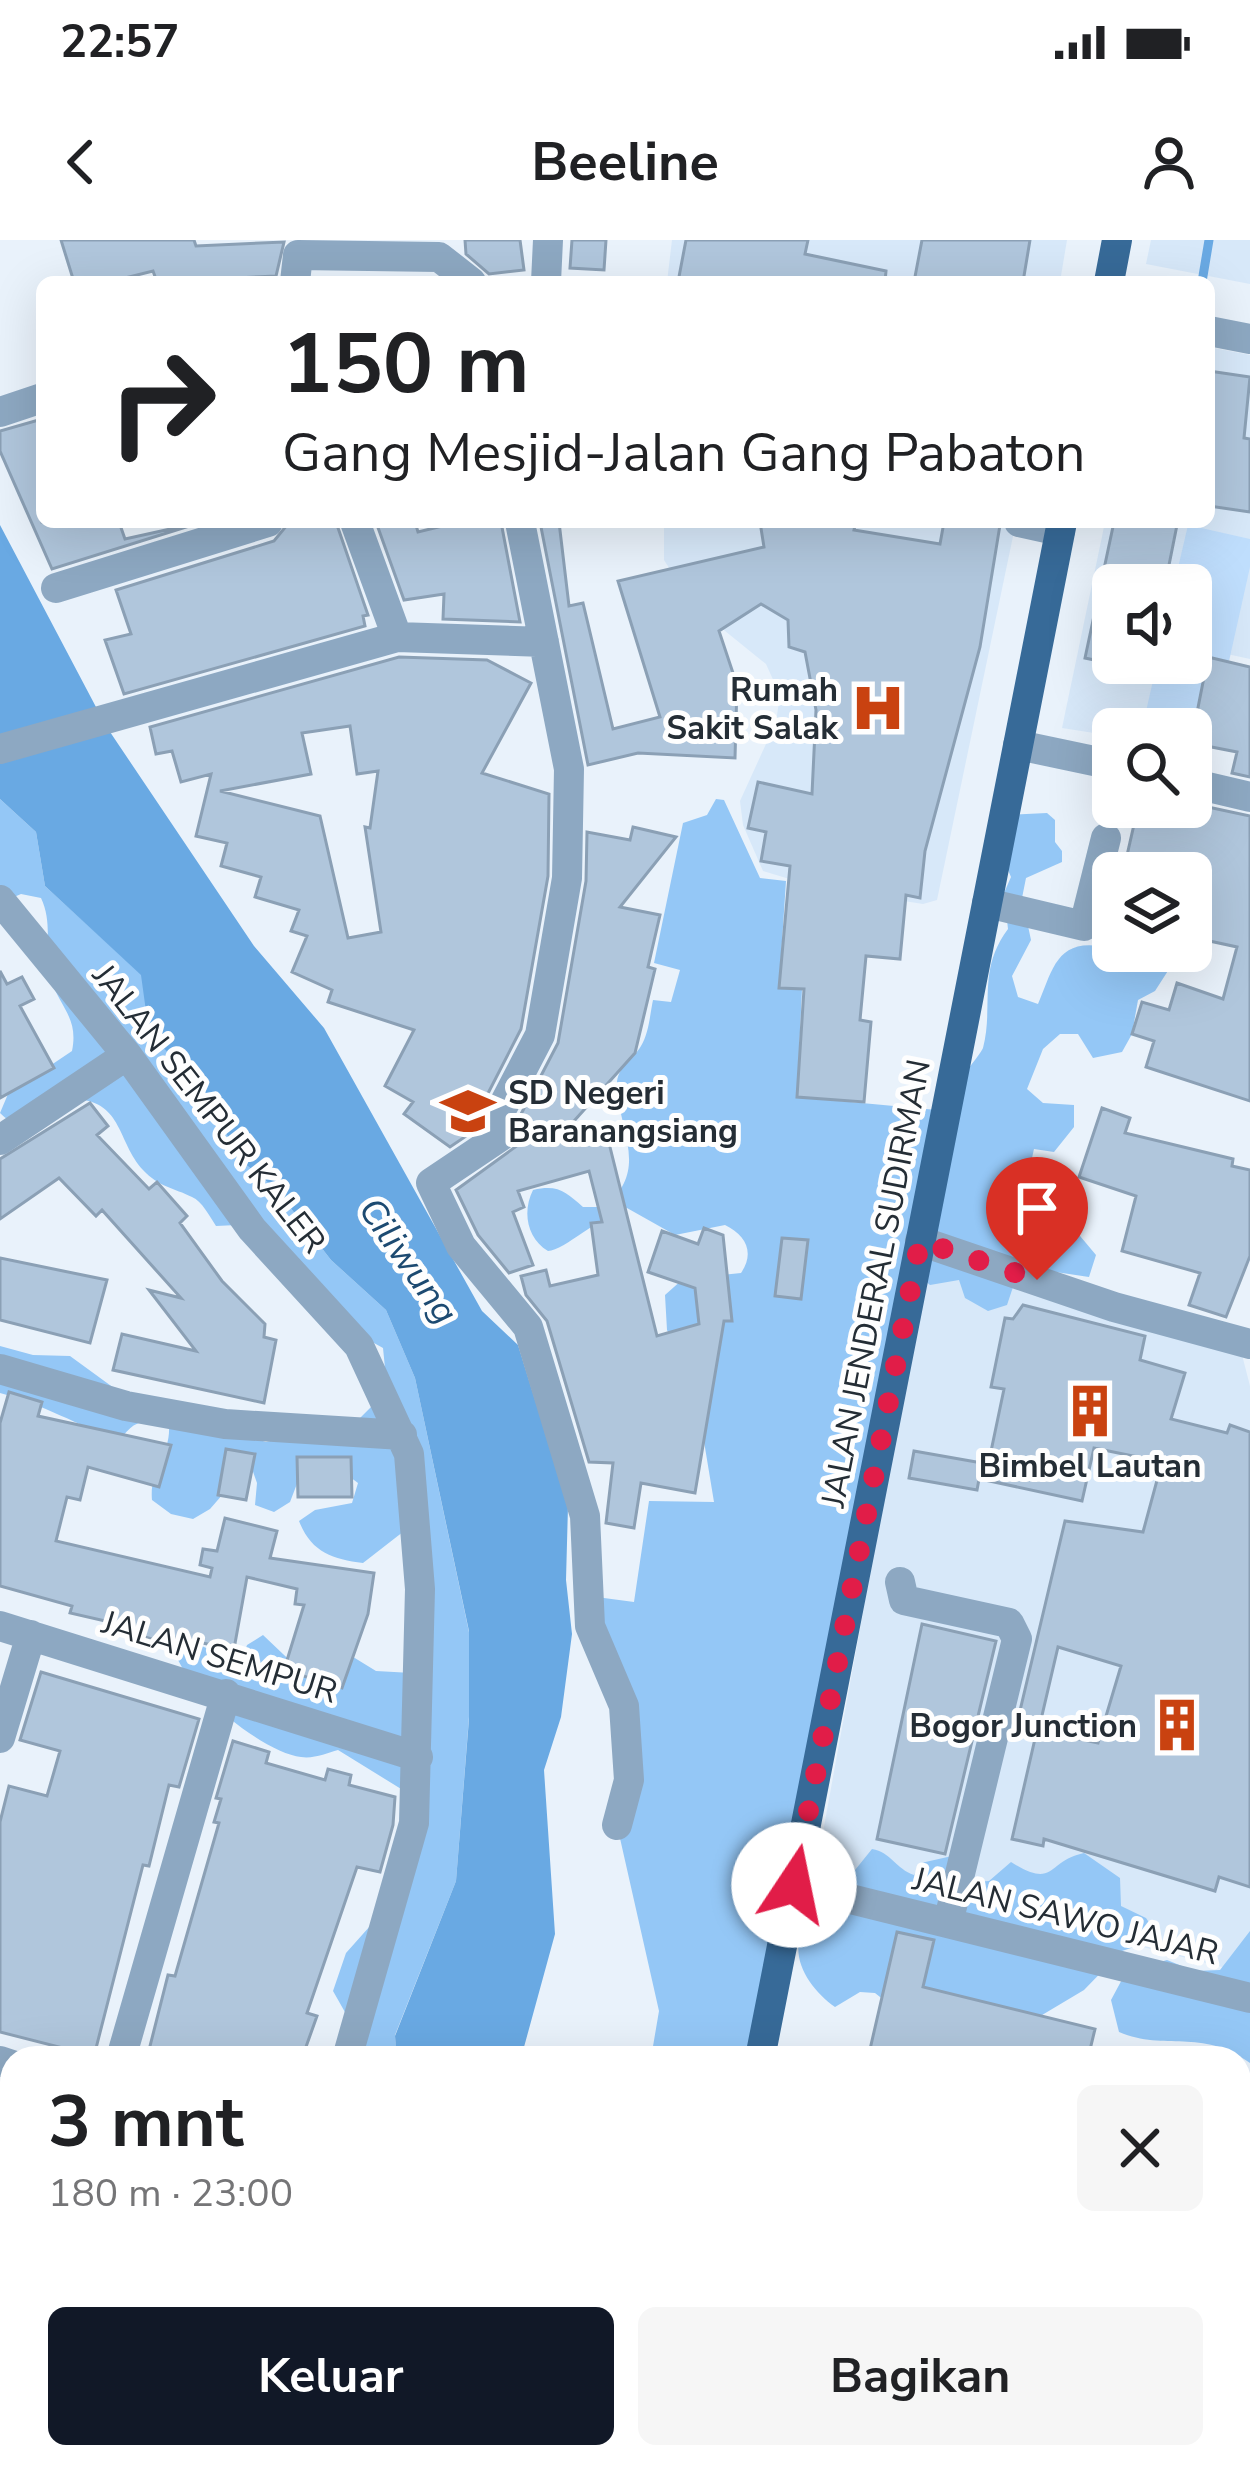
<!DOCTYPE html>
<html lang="id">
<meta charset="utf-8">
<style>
body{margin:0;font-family:"Nunito Sans",sans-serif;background:#f6f6f6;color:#202124;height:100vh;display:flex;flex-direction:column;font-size:45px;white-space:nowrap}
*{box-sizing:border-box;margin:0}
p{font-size:39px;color:#757577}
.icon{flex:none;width:66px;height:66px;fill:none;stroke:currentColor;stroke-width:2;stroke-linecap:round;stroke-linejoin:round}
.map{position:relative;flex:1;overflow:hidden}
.panel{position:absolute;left:0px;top:1806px;width:1251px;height:423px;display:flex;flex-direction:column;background:#fff;border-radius:36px 36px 0 0;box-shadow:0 12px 48px #0002}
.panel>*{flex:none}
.hud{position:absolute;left:36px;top:36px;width:1179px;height:252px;border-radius:18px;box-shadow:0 12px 48px #0002;background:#fff;color:#202124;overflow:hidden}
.controls{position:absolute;left:1092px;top:324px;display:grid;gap:24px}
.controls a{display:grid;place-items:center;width:120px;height:120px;border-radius:18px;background:#fff;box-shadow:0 12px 48px #0002;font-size:60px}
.pin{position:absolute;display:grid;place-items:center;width:102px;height:102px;color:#fff;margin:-123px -51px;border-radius:50% 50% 50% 0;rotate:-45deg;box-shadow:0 0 12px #0007}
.pin .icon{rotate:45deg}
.me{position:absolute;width:132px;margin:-66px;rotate:11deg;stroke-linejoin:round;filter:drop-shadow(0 0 9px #0008)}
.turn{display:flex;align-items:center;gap:42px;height:252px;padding:0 48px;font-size:54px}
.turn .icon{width:156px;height:156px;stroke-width:2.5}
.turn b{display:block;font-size:84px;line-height:102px}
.round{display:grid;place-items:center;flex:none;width:126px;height:126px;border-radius:18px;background:#f6f6f6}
.headline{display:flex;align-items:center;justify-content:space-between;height:204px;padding:0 48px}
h1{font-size:72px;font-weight:700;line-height:90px}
.cta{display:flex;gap:24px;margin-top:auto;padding:24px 48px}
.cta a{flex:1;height:138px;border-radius:18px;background:#111827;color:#fff;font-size:48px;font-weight:700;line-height:138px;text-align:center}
.cta a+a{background:#f6f6f6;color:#202124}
.status{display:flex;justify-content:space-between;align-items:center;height:84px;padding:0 60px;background:#fff;direction:ltr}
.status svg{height:33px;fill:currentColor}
header{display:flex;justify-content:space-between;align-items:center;height:156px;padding:0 48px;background:#fff;font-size:54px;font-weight:700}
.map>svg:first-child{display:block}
.built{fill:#d7e8f9;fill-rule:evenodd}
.green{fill:#bfdefd}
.forest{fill:#94c7f6}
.water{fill:#69a9e3}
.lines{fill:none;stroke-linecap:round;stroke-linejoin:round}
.stream{stroke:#69a9e3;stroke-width:9}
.building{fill:#b0c6dc;stroke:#8ba0b5;stroke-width:3;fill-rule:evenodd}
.minor{stroke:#8da8c2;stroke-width:30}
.major{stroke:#376a98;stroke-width:30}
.route{stroke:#e11d48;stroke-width:21;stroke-dasharray:0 37.8}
.labels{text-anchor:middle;stroke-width:10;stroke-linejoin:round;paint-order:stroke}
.poi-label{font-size:33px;font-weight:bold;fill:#242d35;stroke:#fefefe;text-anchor:end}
.street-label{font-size:33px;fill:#242d35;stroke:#fefefe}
.water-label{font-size:36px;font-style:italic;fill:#1c4a71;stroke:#fefefe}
</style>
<div class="status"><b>22:57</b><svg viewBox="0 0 49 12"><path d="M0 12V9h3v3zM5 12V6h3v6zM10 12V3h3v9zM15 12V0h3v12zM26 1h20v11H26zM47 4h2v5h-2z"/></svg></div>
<header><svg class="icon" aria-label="back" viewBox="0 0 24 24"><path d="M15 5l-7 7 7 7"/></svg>Beeline<svg class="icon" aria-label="person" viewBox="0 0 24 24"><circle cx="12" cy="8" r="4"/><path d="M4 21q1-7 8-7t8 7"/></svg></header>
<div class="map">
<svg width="1250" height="2227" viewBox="0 0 1250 2227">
<rect width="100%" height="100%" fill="#e9f2fb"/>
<path class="built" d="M672 0H1067L1060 42H667Z
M1151 0H1250V44L1146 24Z
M1209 107 1250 115V419L1204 409 1164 489H1113V496L1062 488 1105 282H1209ZM1113 345H1191V423H1113Z
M664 282H1016L937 660 923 664 816 647 763 631 743 585 740 561 776 482 780 455 766 424 693 365 664 320Z
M929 1010 1240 1107 1250 1146V1734L817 1625Z"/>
<path class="green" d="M1188 285 1250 299V327L1207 520 1191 516V489H1142L1157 423H1191V345H1174Z"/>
<path class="forest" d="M0 559 36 592 45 646 142 735 150 793 205 851 239 919 275 948 331 1020 386 1070 415 1138 469 1392V1477L456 1641 395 1795 397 1818H362L354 1788 333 1751 346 1713 387 1667 406 1552 338 1510C327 1513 314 1519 301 1517 264 1513 183 1448 175 1411L191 1401 241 1424 247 1405 263 1395 303 1433 345 1412 376 1431 412 1433 408 1288 363 1323C332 1319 311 1312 299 1281L315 1270 352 1263 358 1243 342 1231 303 1228 290 1262 274 1272 255 1265 257 1243 250 1223 210 1269 193 1279 171 1274 152 1260C149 1230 171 1215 169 1185 145 1178 134 1180 120 1200 78 1186 43 1164 0 1153V1106L33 1115 70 1116 129 1159 266 1202 358 1180 371 1167 385 1128 383 1108 365 1098 237 985 216 986C210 977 202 961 192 957 174 948 159 947 143 930 117 901 123 863 77 859 52 884 30 903 0 873L8 854 72 811C79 777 59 767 50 737 43 710 54 686 41 658L21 654 0 663Z
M716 559 724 560 760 638 786 641 779 747 802 749 797 857 937 870C944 859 981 814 983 808 994 766 977 730 1008 689L1004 653 1011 637 1000 611 1005 575 1047 573 1055 580V602L1062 611V622L1026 638 1022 658 1031 700 1012 736 1018 757 1038 764C1052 732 1056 700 1099 706L1106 715 1171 711 1173 723 1155 751 1138 760 1132 794 1122 812 1093 818 1078 794H1060L1043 809 1027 849 1043 863 1074 865V887L1054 912 1034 909 1026 945 1036 951 1064 938 1083 956V967L1070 984 1096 1015 1089 1037 1049 1031 1014 1044 1007 1065 988 1071 965 1058 959 1040 930 1045 923 1039 760 1818H651L659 1771 617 1585 629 1542 589 1356 634 1362 649 1261 714 1262 695 1147 667 1090 665 1055 683 1039 741 1033C755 1013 746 995 725 985L675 995 627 968C598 977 565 1010 548 1011 527 998 522 972 533 950 558 944 566 952 583 967H604C650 930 619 893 617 846 616 827 633 820 641 806 649 793 650 774 653 760L671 762 680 730 654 723 683 583 707 575Z
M872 1609C891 1612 896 1629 914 1635L921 1623 952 1616 974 1642 989 1641 1011 1622C1056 1650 1046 1621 1084 1613L1120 1638 1121 1666 1146 1678 1154 1690 1149 1702 1122 1711 1084 1750 1022 1787 899 1772 875 1753 860 1752 835 1767C808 1748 782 1710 811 1677 820 1667 838 1658 850 1649L851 1635Z
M1250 1691V1823C1200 1787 1166 1812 1119 1792L1111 1760 1126 1732 1167 1720 1194 1731 1220 1730Z
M1250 1974V2218L1239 2215V1981Z"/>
<path class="water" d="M0 285 106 486 254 706 324 788 482 1071 518 1105 568 1266 566 1340 572 1394 561 1477 544 1530 555 1694 521 1818H397L395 1796 456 1641 469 1479V1391L415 1138 386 1070 331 1020 275 948 239 919 205 851 149 793 141 735 45 646 36 592 0 559Z"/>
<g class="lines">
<path class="stream" d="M1202 42 1209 0"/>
</g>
<path class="building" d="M61 0H194L196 6 284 2 276 36 157 42 153 31 109 42H74Z
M465 0H520L524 30 489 34 466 14Z
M572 0H606L604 30 570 28Z
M686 0H808L805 14 886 31 885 42H678Z
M922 0H1030L1023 42H914Z
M1209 131 1250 137 1244 198 1250 199V272L1209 266Z
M42 179V282H119L125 299 202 282 52 329 0 211V191Z
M298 282H336L368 375 363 376 365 386 124 454 105 400 131 394 116 350 274 301 287 285Z
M376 282H415L418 292 459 282H501L520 382 443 379 444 354 404 360Z
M540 282H559L569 366 583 363 613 489 660 477 618 341 764 307 760 282H856L854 290 940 304 944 282 1000 285 980 407 925 611 920 658 906 655 900 719 866 716 860 780 871 782 864 862 797 857 804 749 779 748 790 626 761 621 766 592 748 588 758 542 812 554 816 470 805 412 789 407 788 380 761 364 719 391 737 445 735 518 638 513 588 525Z
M1114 282 1177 285 1165 345H1113V424L1085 418Z
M399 417 487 420 531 443 482 533 549 554 548 636 521 789 482 865 481 886 450 907 404 874 413 862 385 846 414 790 328 762 332 750 292 732 307 696 291 691 299 670 255 657 261 637 221 626 227 603 196 596 211 534 181 542 172 511 156 514 150 487ZM350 486 357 534 378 531 370 588 365 587 381 692 348 698 320 576 220 551 311 534 302 493Z
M1208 417 1250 427V537L1232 533 1237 512 1191 503Z
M1138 567H1208L1250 576V861L1146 827 1154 801 1132 794 1142 762 1169 770 1177 743 1223 759 1237 707 1191 697V633H1123Z
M633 587 676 597 620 667 660 675 648 727 655 729 635 813 557 900 605 887 657 1096 699 1084 695 1048 648 1032 662 991 698 1004 704 988 723 995 732 1081H724L695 1253 641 1243 634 1288 606 1283 613 1223 589 1222 547 1081 526 1055 521 1036 546 1030 550 1046 598 1035 591 983 602 982 589 931 518 951 524 967 513 972 533 1025 509 1033 478 995 456 950 518 905 519 878 558 803 586 641 587 592 630 600Z
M0 731 7 744 22 737 34 759 20 766 54 828 0 858Z
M90 863 108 886 97 895 149 949 157 942 187 976 180 983 222 1041 265 1084 264 1097 276 1100 264 1163 113 1130 122 1094 196 1111 149 1050 181 1058 102 970 96 976 59 938 0 979V919Z
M1102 868 1130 878 1125 893 1233 919 1232 926 1250 930V1016L1226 1077 1189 1065 1200 1033 1122 1011 1136 956 1079 937Z
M782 998 808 1000 801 1059 775 1056Z
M0 1018 107 1040 90 1103 0 1080Z
M1023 1065 1145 1096 1140 1120 1185 1133 1171 1179 1227 1193 1230 1185 1250 1192V1647L1219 1637 1215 1651 1044 1599 1043 1606 1012 1599 1037 1490 1098 1503 1121 1426 1058 1407 1040 1484 1018 1479 1065 1281 1143 1292 1162 1222 1094 1208 1082 1261 985 1240 1004 1149 991 1147 1005 1078 1013 1079Z
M9 1152 42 1162 38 1176 171 1205 159 1247 88 1227 80 1260 67 1257 56 1301 210 1337 212 1328 200 1325 203 1309 217 1311 225 1278 277 1291 270 1318 374 1333 368 1374 342 1448 284 1430 304 1365 295 1364 297 1349 247 1337 234 1409 165 1396 163 1402 126 1392 127 1386 70 1373 72 1366 0 1346V1183Z
M226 1209 255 1214 246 1260 218 1255Z
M914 1211 982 1223 977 1250 909 1238Z
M297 1217H351L352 1257H298Z
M922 1384 996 1401 945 1614 877 1599Z
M41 1432 199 1479 179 1547 169 1545 149 1626 143 1625 94 1816 0 1792V1582L9 1546 47 1556 60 1511 20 1500Z
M233 1501 269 1512 266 1523 325 1540 328 1529 351 1535 349 1545 395 1557 393 1585 380 1632 357 1627 307 1773 317 1776 302 1818H147L168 1735 175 1736 219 1583 214 1582 221 1559 216 1558Z
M897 1692 934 1700 923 1747 1095 1789 1088 1818H868Z"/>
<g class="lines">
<path class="minor" d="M295 42 298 15 439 17 471 42
M546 42 548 0
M1209 91 1250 99
M0 172 42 158
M355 282 397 397
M520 282 569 529 567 638 540 795 499 874 501 896 431 943 461 1006 528 1087 585 1276 590 1386 624 1466 629 1540 617 1585
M1019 282 1060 291
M56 348 268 282
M1018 505 1113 525
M0 509 397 397 544 402
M1191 543 1250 557
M0 660 127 815 252 989 359 1106 409 1214 420 1349 414 1583 347 1818
M987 663 1084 686 1106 598
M0 900 127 815
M920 1001 1114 1067 1250 1104
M0 1129 126 1166 225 1184 402 1195
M900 1342 904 1360 1009 1383 1017 1399 948 1683
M0 1386 418 1517
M0 1498 31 1395
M794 1645 1250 1758
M121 1818 226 1454
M0 1821 12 1825
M0 2013 12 2017
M1045 2217 1082 2227
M152 2227 159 2217
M964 2227 966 2217"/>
<path class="major" d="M1109 42 1117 0
M760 1818 1062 282
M679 2227 681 2217"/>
</g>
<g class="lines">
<path class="route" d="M794 1645 920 1001 1037 1040"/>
</g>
<defs>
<symbol id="hospital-bare" viewBox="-9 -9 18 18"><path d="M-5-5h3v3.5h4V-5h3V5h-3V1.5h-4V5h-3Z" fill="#c94210" stroke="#fefefe" stroke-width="2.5" paint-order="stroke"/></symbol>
<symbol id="school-bare" viewBox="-9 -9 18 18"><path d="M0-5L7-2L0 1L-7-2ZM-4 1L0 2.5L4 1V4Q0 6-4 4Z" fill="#c94210" stroke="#fefefe" stroke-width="2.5" paint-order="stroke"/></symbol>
<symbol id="building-bare" viewBox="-9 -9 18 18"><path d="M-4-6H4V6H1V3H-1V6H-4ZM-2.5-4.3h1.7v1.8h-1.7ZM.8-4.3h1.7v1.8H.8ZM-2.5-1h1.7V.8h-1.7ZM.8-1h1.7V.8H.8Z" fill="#c94210" stroke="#fefefe" stroke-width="2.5" paint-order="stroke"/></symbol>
</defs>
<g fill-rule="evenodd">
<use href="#hospital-bare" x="840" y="430" width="76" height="76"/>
<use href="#school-bare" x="430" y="833" width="76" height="76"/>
<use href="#building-bare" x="1052" y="1133" width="76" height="76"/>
<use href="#building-bare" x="1139" y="1447" width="76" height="76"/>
</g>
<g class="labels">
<g class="poi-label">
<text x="838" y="461">Rumah<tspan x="838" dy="38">Sakit Salak</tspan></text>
<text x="508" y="864" text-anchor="start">SD Negeri<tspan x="508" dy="38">Baranangsiang</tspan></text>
<text x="1090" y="1237" text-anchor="middle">Bimbel Lautan</text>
<text x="1137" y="1497">Bogor Junction</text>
</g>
<g class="street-label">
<text transform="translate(210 868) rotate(52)" y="12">JALAN SEMPUR KALER</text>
<text transform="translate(875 1043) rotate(-79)" y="12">JALAN JENDERAL SUDIRMAN</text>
<text transform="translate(220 1416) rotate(17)" y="12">JALAN SEMPUR</text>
<text transform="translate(1066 1675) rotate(14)" y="12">JALAN SAWO JAJAR</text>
</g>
<g class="water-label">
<text transform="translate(409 1020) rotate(55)" y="13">Ciliwung</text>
</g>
</g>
</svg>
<div class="controls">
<a><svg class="icon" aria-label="sound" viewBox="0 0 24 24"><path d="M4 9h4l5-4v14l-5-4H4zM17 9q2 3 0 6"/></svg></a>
<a><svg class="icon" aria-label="search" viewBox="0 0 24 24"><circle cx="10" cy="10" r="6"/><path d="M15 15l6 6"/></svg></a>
<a><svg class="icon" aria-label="layers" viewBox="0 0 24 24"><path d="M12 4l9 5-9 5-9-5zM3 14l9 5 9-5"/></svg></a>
</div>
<div class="pin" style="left:1037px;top:1040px;background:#d93025"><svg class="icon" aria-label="arrive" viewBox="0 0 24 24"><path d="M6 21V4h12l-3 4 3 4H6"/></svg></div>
<svg class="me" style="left:794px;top:1645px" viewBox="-20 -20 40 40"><circle r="19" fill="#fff"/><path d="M0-13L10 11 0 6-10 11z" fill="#e11d48"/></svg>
<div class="hud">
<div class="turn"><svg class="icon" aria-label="right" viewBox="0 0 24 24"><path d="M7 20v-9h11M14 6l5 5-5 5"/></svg><div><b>150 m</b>Gang Mesjid-Jalan Gang Pabaton</div></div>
</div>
<section class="panel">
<div class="headline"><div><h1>3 mnt</h1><p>180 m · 23:00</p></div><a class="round"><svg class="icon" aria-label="close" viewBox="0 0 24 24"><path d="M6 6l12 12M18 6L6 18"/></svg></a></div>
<div class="cta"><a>Keluar</a><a>Bagikan</a></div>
</section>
</div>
